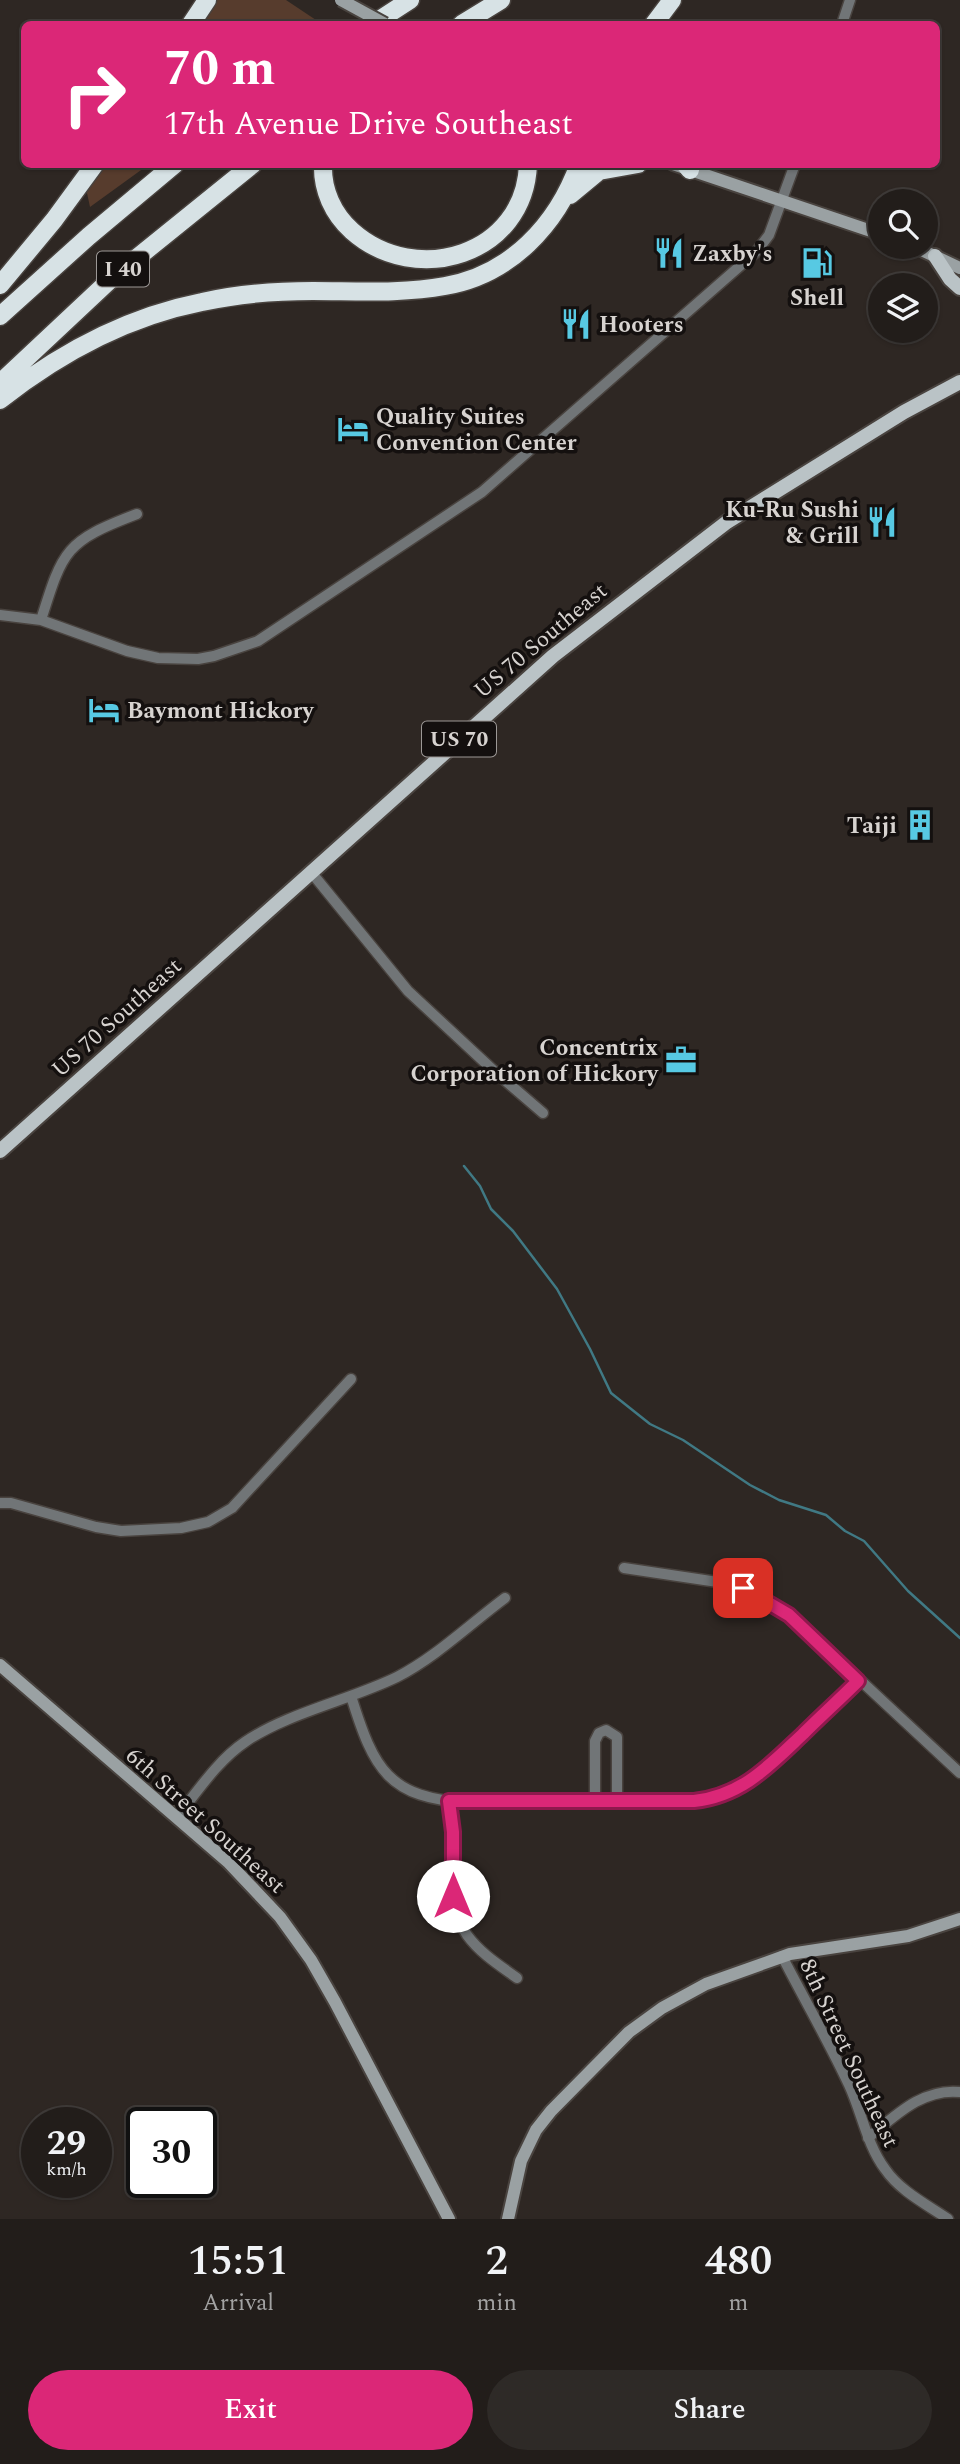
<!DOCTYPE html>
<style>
body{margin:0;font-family:Spectral,serif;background:#2e2a27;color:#f1f3f6;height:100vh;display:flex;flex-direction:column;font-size:26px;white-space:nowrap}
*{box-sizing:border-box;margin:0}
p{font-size:23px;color:#a2a2a2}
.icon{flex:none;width:38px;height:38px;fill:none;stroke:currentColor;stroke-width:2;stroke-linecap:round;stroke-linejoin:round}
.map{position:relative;height:2219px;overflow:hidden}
.side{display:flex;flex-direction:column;background:#221d1a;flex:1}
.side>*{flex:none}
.banner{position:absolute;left:21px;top:21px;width:919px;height:147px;border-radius:10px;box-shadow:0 2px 5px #0004,0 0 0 2px #3f3b39;background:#db2777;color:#fff;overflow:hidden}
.buttons{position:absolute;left:868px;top:189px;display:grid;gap:14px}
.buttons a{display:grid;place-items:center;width:70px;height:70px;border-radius:50%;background:#221d1a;box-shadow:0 2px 5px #0004,0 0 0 2px #3f3b39;font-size:35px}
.speed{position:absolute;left:21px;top:2107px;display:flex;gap:14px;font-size:35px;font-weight:700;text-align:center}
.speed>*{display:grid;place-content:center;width:91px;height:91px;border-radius:50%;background:#221d1a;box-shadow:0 2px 5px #0004,0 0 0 2px #3f3b39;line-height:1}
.speed small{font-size:18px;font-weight:400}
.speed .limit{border:4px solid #111;border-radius:10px;background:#fff;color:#111}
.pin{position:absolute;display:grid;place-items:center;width:60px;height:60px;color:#fff;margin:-30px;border-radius:14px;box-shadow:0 4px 10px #0006}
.me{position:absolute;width:77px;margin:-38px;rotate:0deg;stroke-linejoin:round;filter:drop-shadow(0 0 5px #0008)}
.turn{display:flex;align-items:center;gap:24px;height:147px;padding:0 28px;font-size:32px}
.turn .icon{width:91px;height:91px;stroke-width:2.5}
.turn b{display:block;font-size:49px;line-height:60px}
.eta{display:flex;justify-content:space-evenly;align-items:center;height:119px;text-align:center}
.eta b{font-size:42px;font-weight:600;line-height:49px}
.primary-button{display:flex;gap:14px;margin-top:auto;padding:14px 28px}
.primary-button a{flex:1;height:80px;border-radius:42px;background:#db2777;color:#fff;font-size:28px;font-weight:600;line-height:80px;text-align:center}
.primary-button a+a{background:#2e2a27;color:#f1f3f6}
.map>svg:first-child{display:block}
.green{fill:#573c2d}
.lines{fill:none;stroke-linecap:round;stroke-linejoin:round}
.stream{stroke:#407984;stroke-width:2.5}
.street-casing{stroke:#49433f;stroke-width:13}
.secondary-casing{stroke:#49433f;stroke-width:16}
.primary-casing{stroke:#49433f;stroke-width:18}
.highway-casing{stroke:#49433f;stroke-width:21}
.street{stroke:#717577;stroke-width:10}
.secondary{stroke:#9aa1a3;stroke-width:12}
.primary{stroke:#bac3c6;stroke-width:14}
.highway{stroke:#d7e2e5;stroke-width:18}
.secondary-bridge-casing{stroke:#49433f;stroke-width:16;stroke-linecap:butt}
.secondary-bridge{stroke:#9aa1a3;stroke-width:12}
.route-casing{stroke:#8e194d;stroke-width:18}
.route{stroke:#db2777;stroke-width:12}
.labels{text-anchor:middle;stroke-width:7;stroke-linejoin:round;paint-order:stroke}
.shield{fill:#14100f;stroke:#9c9896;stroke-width:2}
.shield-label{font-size:21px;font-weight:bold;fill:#d7d3d0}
.poi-label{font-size:23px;font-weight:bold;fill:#d7d3d0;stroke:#14100f;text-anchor:start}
.street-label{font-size:23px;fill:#d7d3d0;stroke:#14100f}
</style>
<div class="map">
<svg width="960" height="2219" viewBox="0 0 960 2219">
<rect width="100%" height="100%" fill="#2e2723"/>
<path class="green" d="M213 0H286L322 24H194Z
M95 165H148L90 207 84 179Z"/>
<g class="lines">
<path class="stream" d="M464 1166 480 1186 491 1209 513 1231 557 1289 590 1349 611 1393 650 1424 683 1440 750 1485 779 1500 826 1515 845 1531 864 1541 908 1591 960 1638"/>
<defs>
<path id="street" d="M842 24 850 0
M0 615 41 620 127 651 158 658 198 659 214 656 258 641 482 492 757 251 769 235 795 164
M41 620C63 549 66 541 137 514
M311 872 408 991 493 1070 543 1113
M0 1503H11L96 1527 121 1531 181 1528 208 1522 232 1508 351 1379
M624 1568 731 1584 765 1600 801 1625 960 1773
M351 1696C374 1770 388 1798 470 1803L694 1801 713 1799 750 1782 858 1681
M449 1801C457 1844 442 1900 467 1935 480 1953 499 1965 517 1978
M595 1801V1741L599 1733 606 1730 617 1737V1800
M177 1817C197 1792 218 1760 245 1742 287 1713 350 1700 397 1677 436 1657 470 1624 505 1598
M782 1956C804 1999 829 2042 849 2085 862 2113 867 2145 885 2169 900 2191 926 2204 948 2219
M868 2138C895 2116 922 2088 960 2092"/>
<path id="secondary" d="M673 164 880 234
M915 247 960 268
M0 1665 228 1862 280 1917 311 1960 335 2002 449 2219
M508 2219 521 2161 536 2130 551 2111 629 2032 662 2008 706 1984 790 1954 908 1936 960 1919"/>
<path id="primary" d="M935 256 950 279 960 288
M0 1151 553 656 727 522 904 412 960 382"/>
<path id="highway" d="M191 24 207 0
M373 24 410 0
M462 24 501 0
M654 24 672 0
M323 164C322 190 333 214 352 231 416 288 525 255 528 164
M685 164 690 170
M570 195 599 171 638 164
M0 285 54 220 95 164
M0 316 89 236 175 164
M0 383 112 278 253 164
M0 400C61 352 126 317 202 302 238 294 276 291 313 291 356 291 402 294 445 286 510 275 557 225 579 164"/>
</defs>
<use href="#street" class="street-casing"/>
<use href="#secondary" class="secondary-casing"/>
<use href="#primary" class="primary-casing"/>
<use href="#highway" class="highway-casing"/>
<use href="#street" class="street"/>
<use href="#secondary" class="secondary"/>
<use href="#primary" class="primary"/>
<use href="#highway" class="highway"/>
<defs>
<path id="secondary-bridge" d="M341 0 385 24"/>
</defs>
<use href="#secondary-bridge" class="secondary-bridge-casing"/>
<use href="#secondary-bridge" class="secondary-bridge"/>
</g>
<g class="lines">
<defs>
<path id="route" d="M453 1896V1832L449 1801H694C742 1796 770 1765 803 1734 821 1716 840 1699 858 1681L789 1615 743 1588"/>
</defs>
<use href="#route" class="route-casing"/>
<use href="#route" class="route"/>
</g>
<defs>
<symbol id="restaurant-bare" viewBox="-9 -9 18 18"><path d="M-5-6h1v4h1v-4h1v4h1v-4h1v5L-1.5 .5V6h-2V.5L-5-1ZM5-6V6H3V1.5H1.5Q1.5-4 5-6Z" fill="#57c9e3" stroke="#14100f" stroke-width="2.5" paint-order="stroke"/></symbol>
<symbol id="fuel-bare" viewBox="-9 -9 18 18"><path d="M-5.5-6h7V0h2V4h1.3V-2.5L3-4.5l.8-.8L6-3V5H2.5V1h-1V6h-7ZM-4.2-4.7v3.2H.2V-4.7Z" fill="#57c9e3" stroke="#14100f" stroke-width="2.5" paint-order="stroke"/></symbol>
<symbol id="hotel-bare" viewBox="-9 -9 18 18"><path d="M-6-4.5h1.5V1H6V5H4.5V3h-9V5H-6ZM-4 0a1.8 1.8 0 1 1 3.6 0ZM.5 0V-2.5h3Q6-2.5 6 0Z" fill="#57c9e3" stroke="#14100f" stroke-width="2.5" paint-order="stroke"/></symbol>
<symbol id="building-bare" viewBox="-9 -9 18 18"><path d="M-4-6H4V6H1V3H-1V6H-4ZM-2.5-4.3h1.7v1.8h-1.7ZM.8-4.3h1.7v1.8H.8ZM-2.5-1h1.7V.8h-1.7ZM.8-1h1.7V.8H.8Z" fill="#57c9e3" stroke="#14100f" stroke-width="2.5" paint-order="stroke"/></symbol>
<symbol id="office-bare" viewBox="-9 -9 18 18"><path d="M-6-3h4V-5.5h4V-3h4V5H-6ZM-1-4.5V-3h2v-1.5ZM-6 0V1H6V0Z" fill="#57c9e3" stroke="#14100f" stroke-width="2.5" paint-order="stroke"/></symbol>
</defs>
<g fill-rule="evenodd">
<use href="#restaurant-bare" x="647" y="231" width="44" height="44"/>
<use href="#fuel-bare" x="795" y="241" width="44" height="44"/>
<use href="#restaurant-bare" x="554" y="302" width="44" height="44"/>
<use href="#hotel-bare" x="331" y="407" width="44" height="44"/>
<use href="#restaurant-bare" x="860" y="500" width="44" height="44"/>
<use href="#hotel-bare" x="82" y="688" width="44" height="44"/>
<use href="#building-bare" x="898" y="803" width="44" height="44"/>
<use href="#office-bare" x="659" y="1038" width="44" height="44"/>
</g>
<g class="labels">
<g class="shield">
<rect x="97" y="251.5" width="52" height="35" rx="5"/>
<rect x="422" y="721.5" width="74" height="35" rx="5"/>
</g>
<g class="shield-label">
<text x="123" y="276">I 40</text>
<text x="459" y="746">US 70</text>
</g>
<g class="poi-label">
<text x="692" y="261">Zaxby's</text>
<text x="817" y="305" text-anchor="middle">Shell</text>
<text x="599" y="332">Hooters</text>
<text x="376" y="424">Quality Suites<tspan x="376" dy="26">Convention Center</tspan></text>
<text x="859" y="517" text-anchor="end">Ku-Ru Sushi<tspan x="859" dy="26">&amp; Grill</tspan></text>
<text x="127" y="718">Baymont Hickory</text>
<text x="897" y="833" text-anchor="end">Taiji</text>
<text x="658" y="1055" text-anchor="end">Concentrix<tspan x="658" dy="26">Corporation of Hickory</tspan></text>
</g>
<g class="street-label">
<text transform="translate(540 640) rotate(-40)" y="8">US 70 Southeast</text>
<text transform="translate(116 1017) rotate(-42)" y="8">US 70 Southeast</text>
<text transform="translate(206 1820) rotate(42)" y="8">6th Street Southeast</text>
<text transform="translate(850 2053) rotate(65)" y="8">8th Street Southeast</text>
</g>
</g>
</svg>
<div class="buttons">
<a><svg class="icon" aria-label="search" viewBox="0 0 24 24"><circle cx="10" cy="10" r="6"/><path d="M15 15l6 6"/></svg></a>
<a><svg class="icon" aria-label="layers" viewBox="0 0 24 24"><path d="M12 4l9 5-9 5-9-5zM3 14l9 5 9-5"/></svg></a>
</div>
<div class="speed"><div>29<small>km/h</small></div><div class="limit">30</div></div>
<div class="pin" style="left:743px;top:1588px;background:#d93025"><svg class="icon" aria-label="arrive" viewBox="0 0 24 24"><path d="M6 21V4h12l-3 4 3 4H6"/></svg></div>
<svg class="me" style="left:453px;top:1896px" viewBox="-20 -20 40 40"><circle r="19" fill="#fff"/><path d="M0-13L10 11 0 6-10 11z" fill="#db2777"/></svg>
<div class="banner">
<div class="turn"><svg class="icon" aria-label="right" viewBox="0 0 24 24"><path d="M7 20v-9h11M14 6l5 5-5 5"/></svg><div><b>70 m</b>17th Avenue Drive Southeast</div></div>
</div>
</div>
<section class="side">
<div class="eta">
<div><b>15:51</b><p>Arrival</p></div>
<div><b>2</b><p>min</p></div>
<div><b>480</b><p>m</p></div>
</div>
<div class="primary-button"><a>Exit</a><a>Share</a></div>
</section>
